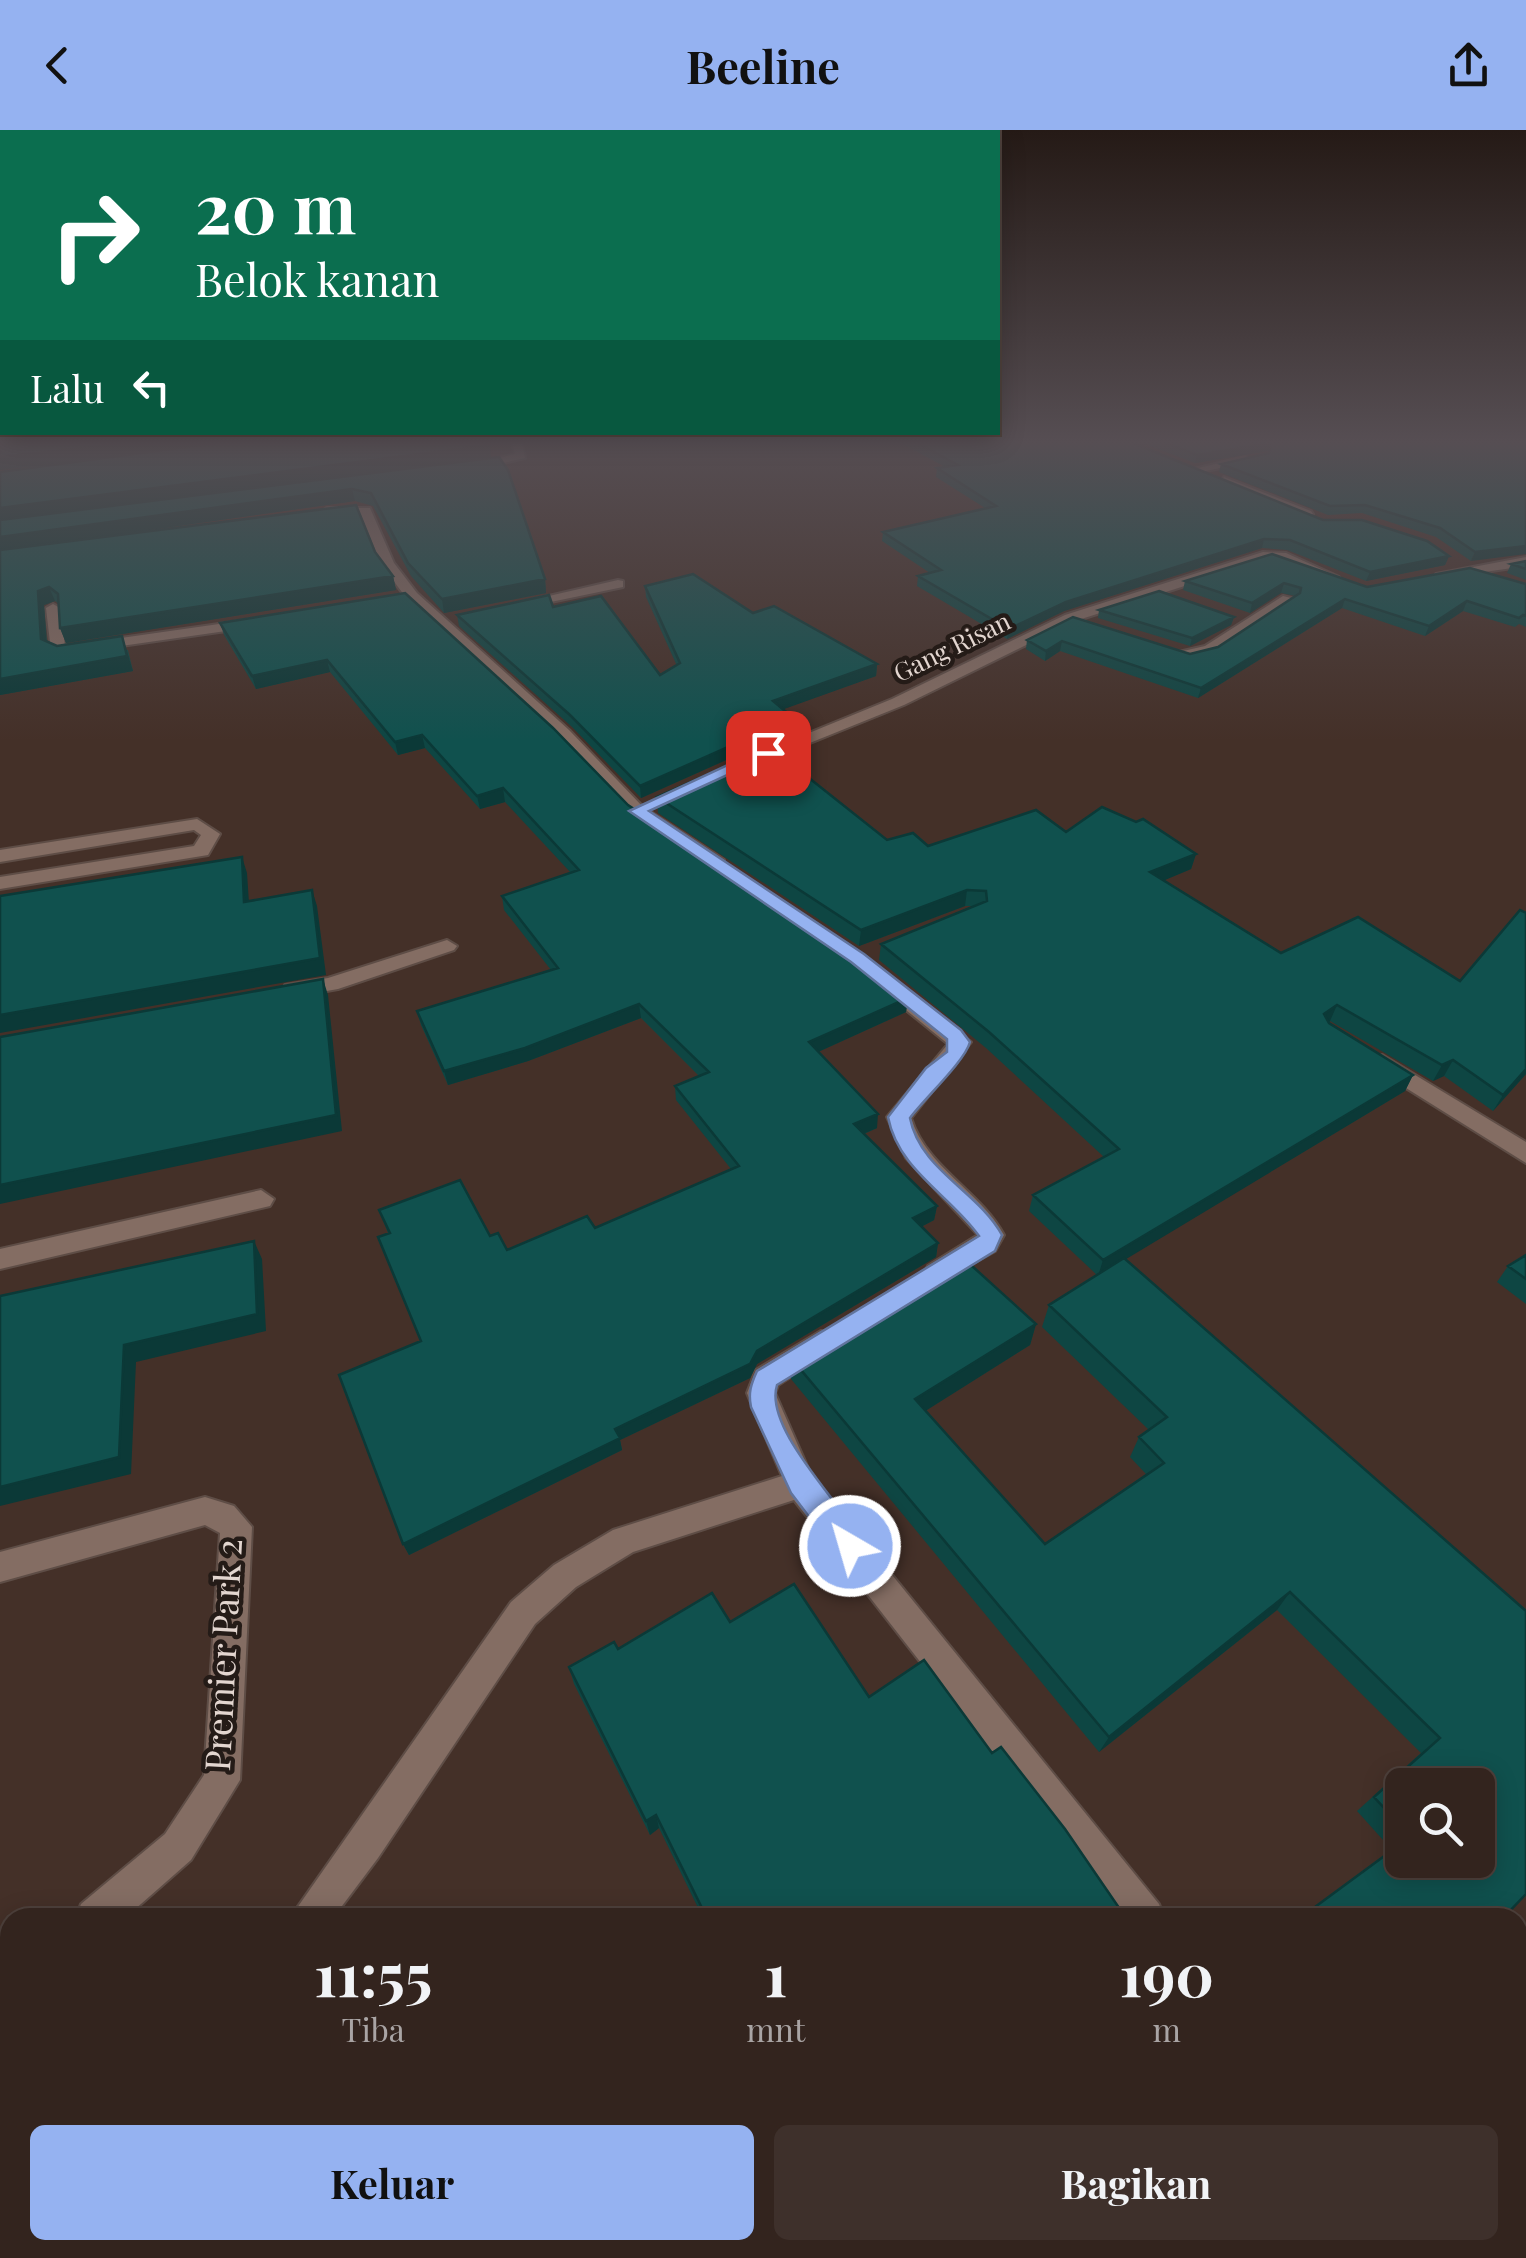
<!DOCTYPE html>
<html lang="id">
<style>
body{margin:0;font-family:"Playfair Display",serif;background:#3e302b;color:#f1f3f6;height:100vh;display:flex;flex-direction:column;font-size:38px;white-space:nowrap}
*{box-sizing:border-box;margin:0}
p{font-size:32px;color:#a9a4a4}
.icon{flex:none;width:55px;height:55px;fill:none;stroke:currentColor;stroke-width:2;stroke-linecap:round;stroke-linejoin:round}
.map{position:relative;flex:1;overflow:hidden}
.sheet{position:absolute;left:0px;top:1778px;width:1528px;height:352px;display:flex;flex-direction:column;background:#33241e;border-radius:30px 30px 0 0;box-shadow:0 5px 25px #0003,0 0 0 2px #4e413c}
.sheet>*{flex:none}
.guide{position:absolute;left:0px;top:0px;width:1000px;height:305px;box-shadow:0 5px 25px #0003,0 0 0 2px #4e413c;background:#0b6e4f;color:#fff;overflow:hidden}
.buttons{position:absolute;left:1385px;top:1638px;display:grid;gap:20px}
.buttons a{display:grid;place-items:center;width:110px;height:110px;border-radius:15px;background:#33241e;box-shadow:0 5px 25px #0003,0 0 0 2px #4e413c;font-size:50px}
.pin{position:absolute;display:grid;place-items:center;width:85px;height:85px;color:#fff;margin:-42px;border-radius:20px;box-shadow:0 5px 15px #0006}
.me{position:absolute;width:110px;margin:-55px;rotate:322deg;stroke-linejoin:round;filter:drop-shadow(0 0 8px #0008)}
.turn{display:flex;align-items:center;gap:35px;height:210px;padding:0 30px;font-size:45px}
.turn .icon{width:130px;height:130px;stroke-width:2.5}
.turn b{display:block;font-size:70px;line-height:85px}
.then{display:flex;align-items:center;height:95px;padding:0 30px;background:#0003;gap:20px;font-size:38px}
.eta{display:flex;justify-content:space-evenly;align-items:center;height:170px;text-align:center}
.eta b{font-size:60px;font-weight:700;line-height:70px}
.primary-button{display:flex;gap:20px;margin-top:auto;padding:20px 30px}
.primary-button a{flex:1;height:115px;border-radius:15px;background:#95b2f1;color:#111;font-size:40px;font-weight:700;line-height:115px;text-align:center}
.primary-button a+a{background:#3e302b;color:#f1f3f6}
header{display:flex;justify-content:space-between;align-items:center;height:130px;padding:0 30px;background:#95b2f1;color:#111;font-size:45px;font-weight:700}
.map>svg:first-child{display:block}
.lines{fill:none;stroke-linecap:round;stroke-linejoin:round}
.minor-casing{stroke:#5e4d46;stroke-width:4}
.minor{fill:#846d63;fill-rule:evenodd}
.wall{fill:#0e4643;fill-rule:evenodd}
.shaded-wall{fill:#0b3937}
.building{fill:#10514e;stroke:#0b3937;stroke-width:2.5}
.route{fill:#95b2f1;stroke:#61749d;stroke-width:2.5}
.labels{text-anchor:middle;stroke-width:9;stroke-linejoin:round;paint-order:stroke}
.far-street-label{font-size:25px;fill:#e3d6d0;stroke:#241b17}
.near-street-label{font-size:35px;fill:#e3d6d0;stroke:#241b17}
</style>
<header><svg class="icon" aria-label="back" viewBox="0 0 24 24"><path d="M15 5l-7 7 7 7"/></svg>Beeline<svg class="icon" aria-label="share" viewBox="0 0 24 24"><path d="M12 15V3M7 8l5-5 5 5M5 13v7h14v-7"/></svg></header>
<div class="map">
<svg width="1526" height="2128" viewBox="0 0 1526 2128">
<rect width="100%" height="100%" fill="#443028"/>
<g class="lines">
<defs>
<path id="minor" d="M512 313H522L525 328 472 340 466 337 515 324Z
M1245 327 1249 332 1196 343 1190 340Z
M1224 347 1311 381 1313 384 1303 387 1220 354Z
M370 378 394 433 417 463 569 600 643 677 724 730V738H710L631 685 557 608 407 469 381 434 361 385 327 386 321 382 327 378Z
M1263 422 1286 423 1339 447 1327 450 1269 429 1075 491 904 575 748 638 733 634 892 569 1065 485Z
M1526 427V436L1443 448 1436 444Z
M618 450 623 451V457L517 479 510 475Z
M1283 466 1295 469C1274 489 1198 542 1170 524L1205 516Z
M53 474 60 478 65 516 254 489 261 493 254 497 58 525 51 521 46 478Z
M197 689 220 704 208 725 0 759V747L194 716 201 705 194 700 0 732V720Z
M830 803 971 912 911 988C927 1038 979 1060 1004 1105L995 1121 937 1153 928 1150 924 1143 928 1136 978 1105 906 1028 887 987 948 914 823 813V805Z
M447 810 457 816 454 820 338 859 293 867 282 860 285 855 328 848Z
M1382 925 1526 1012V1033L1374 938 1371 933 1374 928Z
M261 1060 274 1069 270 1076 0 1139V1119Z
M821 1201 831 1204 835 1212 831 1220 778 1255 775 1263 811 1345 1159 1774 1164 1788H1120L794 1370 633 1422 576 1457 535 1494 378 1728 333 1788H290L511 1472 554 1435 613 1400 782 1346 747 1263 756 1240Z
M205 1367 234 1376 252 1397 240 1650 191 1730 125 1788H76L81 1774 165 1704 204 1645 220 1403 205 1395 0 1452V1422Z
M10 1840V1884L0 1888V1844Z
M10 2105V2120H48L45 2128H0L3 2112Z
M1355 2120H1401L1404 2128H1358Z"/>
</defs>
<use href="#minor" class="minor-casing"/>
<use href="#minor" class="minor"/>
</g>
<path class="wall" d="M0 313 491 327 278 355 499 327 545 449 546 463 444 483 411 446 373 376 355 371 116 405 375 422 393 446 396 460 66 513 60 498 59 474 55 471 44 475 47 511 57 516 128 520 133 541 0 565V342L71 332 0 340Z
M901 313H1133L1323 390 1449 426 1445 435 1366 451 1287 420 1262 418 1064 481 1007 509 917 456 918 446 930 443 882 411 883 402 985 378 936 347 937 338 945 337Z
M1142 313H1526L1471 431 1436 407 1362 383 1328 385 1219 342 1221 334 1268 324V321L1195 333Z
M1526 431V450L1507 443 1511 434Z
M1185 451 1367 457 1526 454V497L1519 494 1515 497 1463 481 1425 506 1342 478 1198 568 1060 521 1045 531 1026 519 1027 510 1073 487 1190 524 1218 517 1295 466 1281 463 1250 483 1183 460Z
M645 456 753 483 877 534 876 546 783 579 791 586 790 598 753 608V618L641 668 572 597 459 496 457 485 553 477 660 545 677 536 646 467Z
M405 463 628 675 908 868 906 882 818 922 877 998 864 1004 937 1076 934 1090 921 1097 938 1113 936 1127 757 1234 750 1248 620 1310 622 1320 409 1425 403 1414 420 1211 388 1103 379 1080 490 1106 507 1120 595 1098 731 1039 676 970 675 956 699 946 641 888 528 931 448 955 421 895 417 881 551 840 504 780 502 766 571 743 505 672 480 679 425 618 398 625 330 542 256 559 224 505 220 493Z
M1099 480 1234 487 1231 495 1190 516 1098 488Z
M770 617 887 710 913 703 928 716 1036 680 1066 702 1102 677 1136 692 1143 689 1196 724 1191 739 1164 750 1281 823 1358 787 1460 851 1520 780 1526 783V944L1493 981 1444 946 1433 951 1330 891 1329 893 1413 945 1405 961 1125 1129 1526 1481V1764L1503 1788H1300L1392 1720 1357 1681 1421 1623 1277 1480 1099 1622 791 1249V1228L961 1126 1036 1194 1030 1215 925 1281 1045 1414 1146 1344 1130 1327 1139 1307 1149 1300 1042 1197 1049 1175 1097 1145 1029 1081 1033 1065 1104 1027 986 918 879 830 881 814 974 776H965L859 816 658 683 657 667ZM1402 1655H1478V1730H1402Z
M1526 1125V1174L1497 1152 1508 1136Z
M730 1492 869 1567 992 1623 1126 1788H703L659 1698 650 1705 574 1554 569 1537 618 1519Z
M1404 2120H1518L1526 2128H1407Z"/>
<path class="shaded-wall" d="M129 313H240L0 340V327Z
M1271 313 1268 321 1195 333 1197 325Z
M490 315 491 327 0 392V378Z
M352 359 355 371 0 421V407Z
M1264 409 1262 418 1064 481 1007 509 1009 499 1066 472Z
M1526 416V424L1471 431 1475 422Z
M1449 426 1445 435 1366 451 1370 442Z
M393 446 396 460 66 513 60 498Z
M545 449 546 463 444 483 442 469Z
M1284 453 1281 463 1250 483 1252 473Z
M49 457 55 471 44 475 47 523 41 509 38 461Z
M1345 469 1342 478 1198 568 1201 558Z
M1467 471 1463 481 1425 506 1429 496Z
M1234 487 1231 495 1190 516 1192 508Z
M122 506 133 541 0 565V549Z
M1062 511 1060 521 1045 531 1046 521Z
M327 530 330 542 256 559 252 546Z
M877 534 876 546 773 583V571Z
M791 586 790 598 753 608V618L641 668 640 656 743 599Z
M422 605 425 618 398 625 395 612Z
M503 658 505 672 480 679 477 666Z
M1196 724 1191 739 1146 758 1150 742Z
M242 727 247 743 250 788 244 772Z
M312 760 317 776 326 845 0 903V885Z
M967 760 965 776 859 816 861 800Z
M323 849 328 865 342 1001 0 1074V1055Z
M908 868 906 882 809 926V912Z
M639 874 641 888 528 931 448 955 444 941Z
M1337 875 1330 891 1317 900 1324 884Z
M1453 930 1444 946 1433 951 1442 935Z
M1526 939V944L1493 981 1503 965Z
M1413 945 1405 961 1098 1146 1103 1130Z
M878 984 877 998 853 1008 854 994Z
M937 1076 934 1090 911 1102 913 1088Z
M254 1111 262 1129 266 1201 136 1232 131 1344 0 1376V1357L124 1215Z
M938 1113 936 1127 757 1234 750 1248 620 1310 622 1320 409 1425 403 1414 757 1221Z
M1036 1194 1030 1215 911 1290 915 1269Z
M1290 1462 1277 1480 1099 1622 1109 1607Z
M656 1685 659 1698 650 1705 646 1691Z"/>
<path class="building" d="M0 313H129L0 327Z
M216 313H488L490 315 0 378V342Z
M917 313H1133L1323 390H1362L1427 411 1449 426 1370 442 1290 410 1264 409 1066 472 1009 499 918 446 941 440 883 402 996 376 937 338 958 335Z
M1166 313H1271L1197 325Z
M1271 313H1526V416L1475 422 1440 398 1365 375 1330 376 1221 334 1269 323Z
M499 327 508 340 545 449 442 469 408 433 371 363 352 359 0 407V390Z
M356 375 375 422 393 446 60 498 58 464 49 457 38 461 41 509 57 516 122 506 127 526 0 549V420Z
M1272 424 1367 457 1470 438 1526 454V486L1523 485 1519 488 1467 471 1429 496 1345 469 1201 558 1062 511 1046 521 1027 510 1073 487 1190 524 1218 517 1300 463 1301 458 1284 453 1252 473 1185 451Z
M1526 431V439L1511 434Z
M693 444 753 483 774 476 877 534 773 571 791 586 743 599 753 606 640 656 570 585 457 485 549 465 553 477 601 466 660 545 680 533 645 456Z
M1159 461 1234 487 1192 508 1099 480Z
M405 463 553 598 628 675 849 821 908 868 809 912 878 984 854 994 937 1076 913 1088 938 1113 757 1221 750 1234 615 1299 620 1308 403 1414 339 1245 421 1211 378 1107 390 1103 379 1080 460 1050 490 1106 498 1103 507 1120 587 1086 595 1098 739 1036 675 956 709 942 639 874 525 918 444 941 417 881 558 838 502 766 579 740 503 658 477 666 422 605 395 612 327 530 252 546 220 493Z
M770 617 887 710 913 703 928 716 1036 680 1066 702 1102 677 1136 692 1143 689 1196 724 1150 742 1281 823 1358 787 1460 851 1520 780 1526 783V939L1503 965 1453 930 1442 935 1337 875 1324 884 1329 893 1413 945 1103 1130 1033 1065 1119 1019 989 902 881 814 987 771 986 761 967 760 861 800 657 667Z
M242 727 244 772 312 760 320 828 0 885V766Z
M323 849 336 985 0 1055V907Z
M254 1111 257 1184 124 1215 119 1327 0 1357V1166Z
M1526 1125V1149L1508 1136Z
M961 1126 1036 1194 915 1269 1045 1414 1164 1333 1139 1307 1167 1287 1049 1175 1124 1128 1526 1481V1764L1503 1788H1300L1402 1713V1730H1478V1655H1402V1697L1374 1667 1440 1608 1290 1462 1109 1607 791 1228Z
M794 1454 869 1567 924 1530 992 1623 1001 1617 1065 1699 1126 1788H707L656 1685 646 1691 569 1537 614 1512 618 1519 712 1463 730 1492Z
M1518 1847 1526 1857V2128H1429L1431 2125 1429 2120H1518Z
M743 2120H1373L1378 2128H747Z"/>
<linearGradient id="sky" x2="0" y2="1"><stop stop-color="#251a16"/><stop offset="0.51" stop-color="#564e53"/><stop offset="1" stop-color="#564e53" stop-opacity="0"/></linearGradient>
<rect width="1526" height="611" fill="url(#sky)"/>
<path class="route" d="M762 619 775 623 649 681 864 824 961 900 970 912C965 931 925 968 910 988 920 1040 978 1061 1002 1105L995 1121 777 1255C763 1300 847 1378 864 1416L860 1426 850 1430 839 1426 791 1363 751 1277C748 1263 751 1254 757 1241L979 1106C950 1065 898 1040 888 987L926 938 947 922V909L851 832 629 681Z"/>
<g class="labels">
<g class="far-street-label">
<text transform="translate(952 517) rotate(-26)" y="9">Gang Risan</text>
</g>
<g class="near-street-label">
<text transform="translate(224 1525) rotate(-87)" y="12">Premier Park 2</text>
</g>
</g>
</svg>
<div class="buttons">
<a><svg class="icon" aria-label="search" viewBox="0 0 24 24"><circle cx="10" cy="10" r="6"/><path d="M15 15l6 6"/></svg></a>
</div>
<div class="pin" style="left:768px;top:623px;background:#d93025"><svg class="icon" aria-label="arrive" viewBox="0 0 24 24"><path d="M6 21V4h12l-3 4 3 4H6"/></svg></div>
<svg class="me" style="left:850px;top:1416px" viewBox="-20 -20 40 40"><circle r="17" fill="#95b2f1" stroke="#fff" stroke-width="3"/><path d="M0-11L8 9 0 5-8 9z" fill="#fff"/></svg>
<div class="guide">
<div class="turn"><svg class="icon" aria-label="right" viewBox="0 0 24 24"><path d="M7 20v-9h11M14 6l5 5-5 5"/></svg><div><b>20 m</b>Belok kanan</div></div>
<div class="then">Lalu<svg class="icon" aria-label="left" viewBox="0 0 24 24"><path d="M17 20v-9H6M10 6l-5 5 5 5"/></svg></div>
</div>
<section class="sheet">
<div class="eta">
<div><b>11:55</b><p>Tiba</p></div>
<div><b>1</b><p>mnt</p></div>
<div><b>190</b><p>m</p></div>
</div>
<div class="primary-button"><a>Keluar</a><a>Bagikan</a></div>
</section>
</div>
